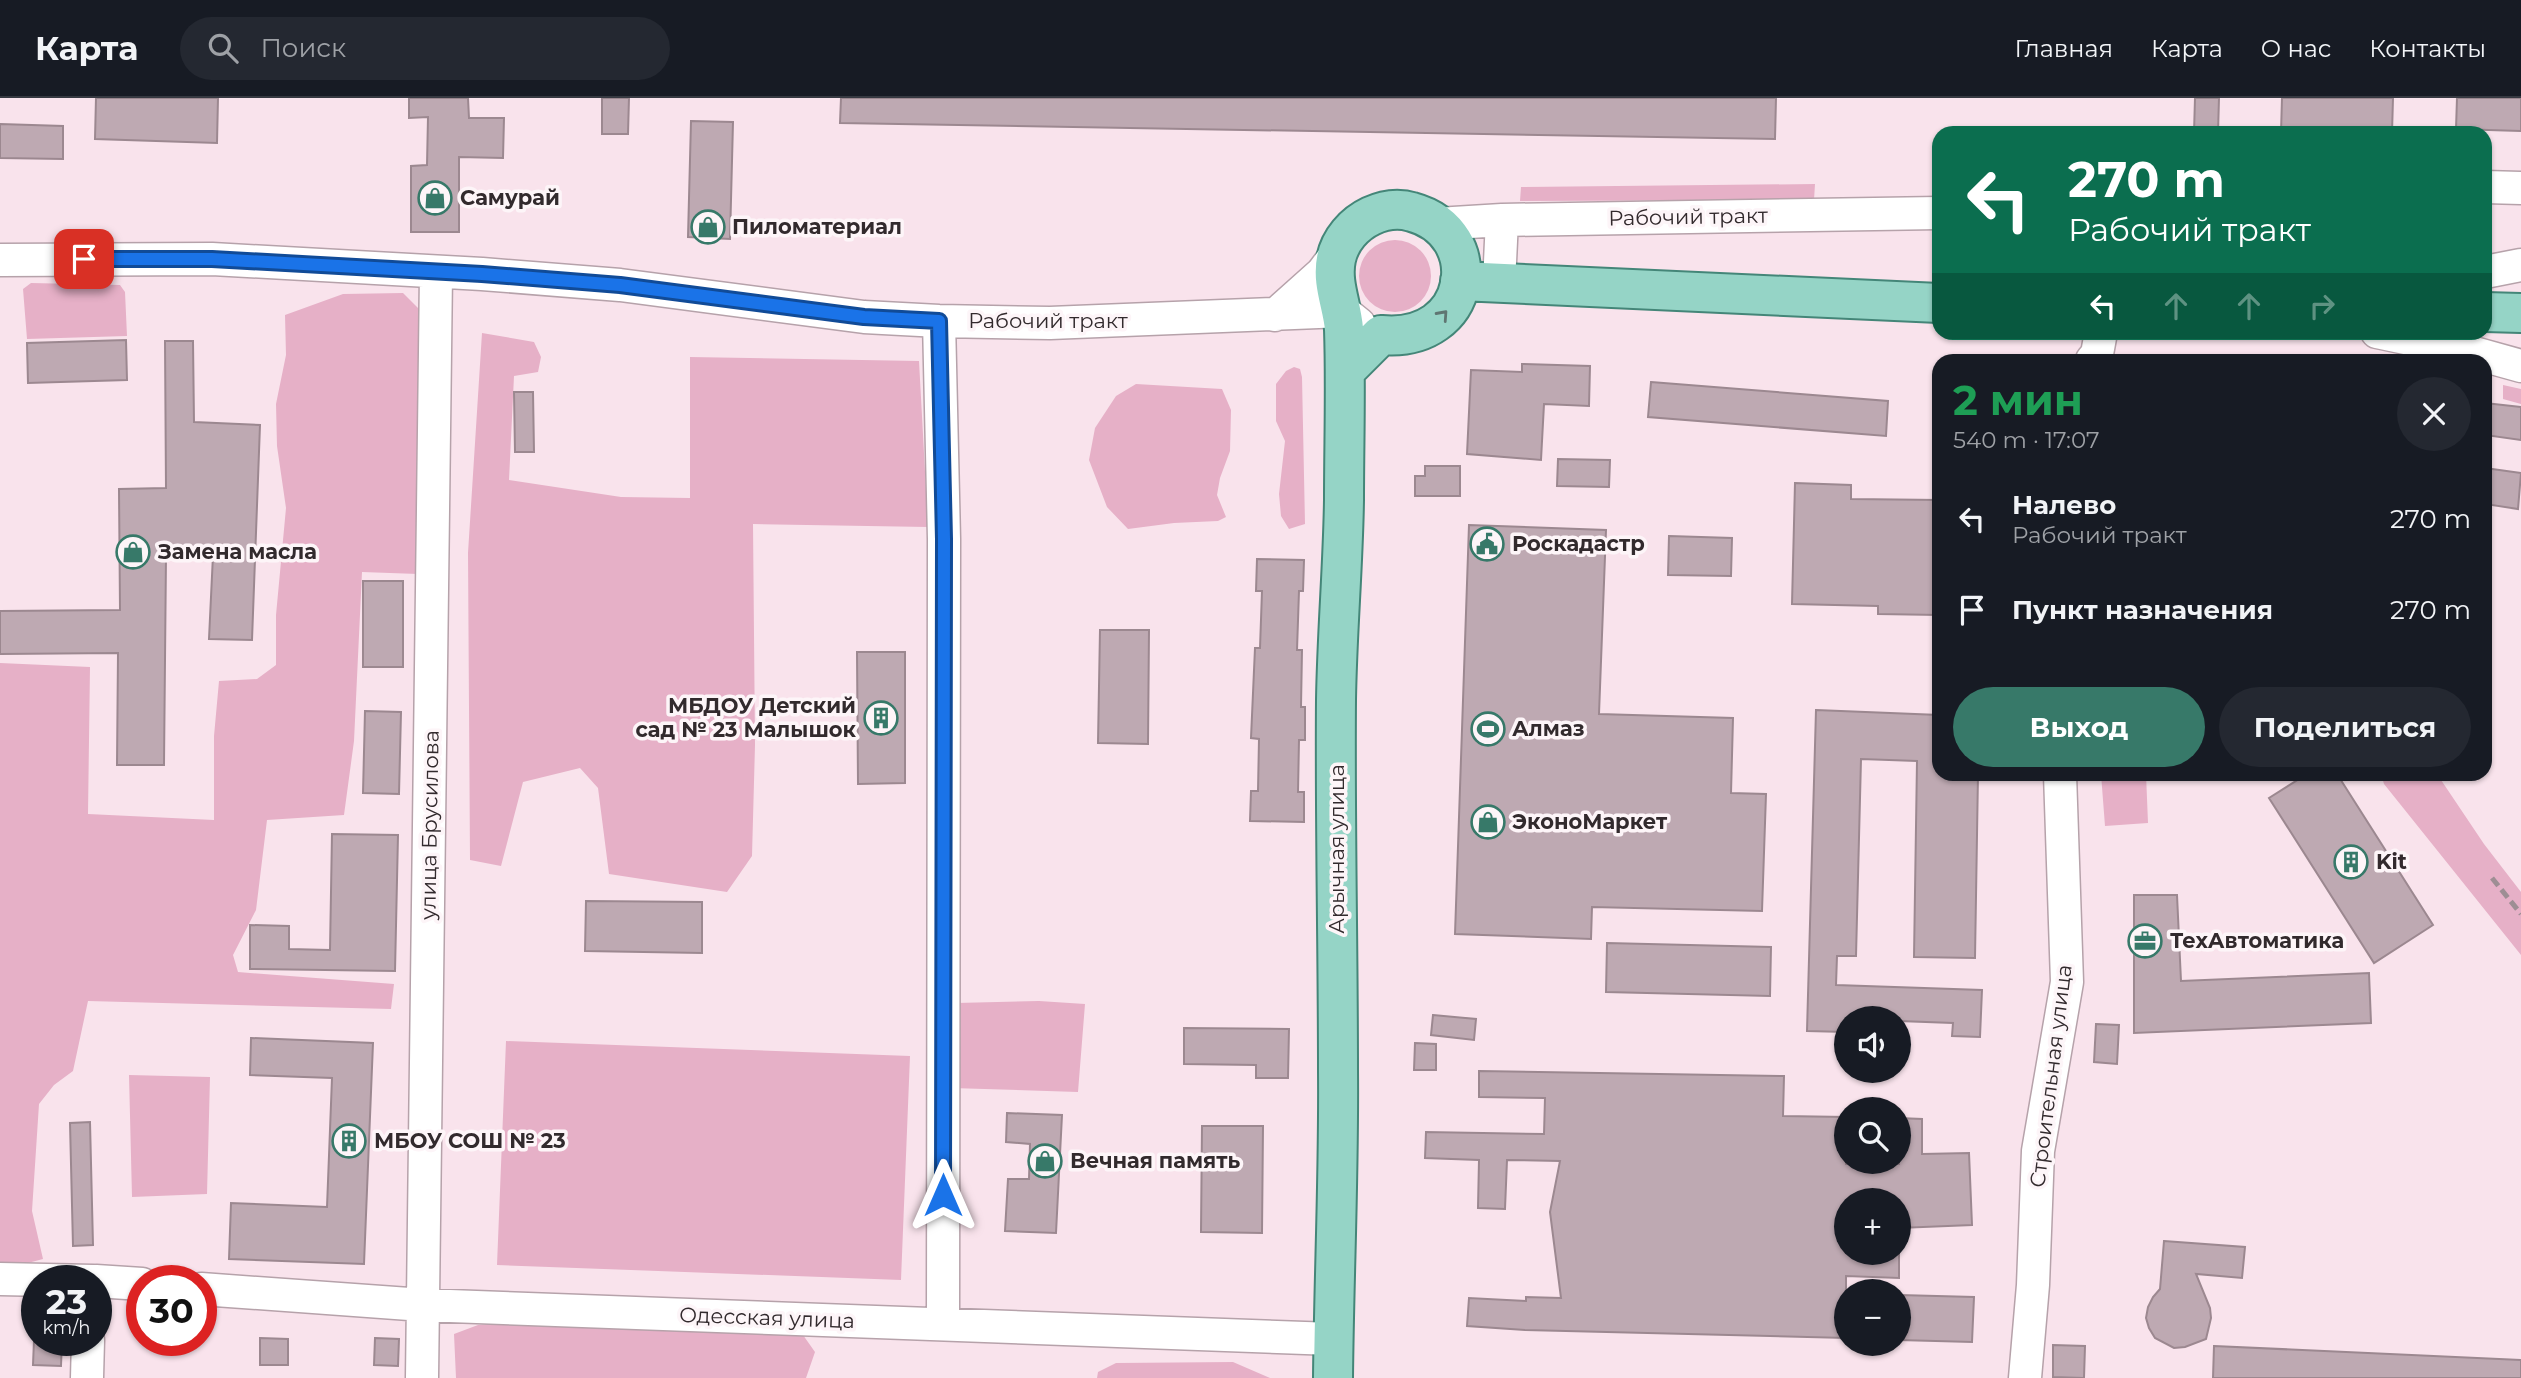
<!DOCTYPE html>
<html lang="ru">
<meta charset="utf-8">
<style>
body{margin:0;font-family:Montserrat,sans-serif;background:#242831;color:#f1f3f6;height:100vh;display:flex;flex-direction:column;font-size:26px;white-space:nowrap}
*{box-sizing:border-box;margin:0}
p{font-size:23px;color:#9ea1a6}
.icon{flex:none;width:38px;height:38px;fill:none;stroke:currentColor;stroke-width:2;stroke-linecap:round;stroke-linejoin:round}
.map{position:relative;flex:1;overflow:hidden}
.sheet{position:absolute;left:1932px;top:256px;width:560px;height:427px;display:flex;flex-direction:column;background:#171b24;border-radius:21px;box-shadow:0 2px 5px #0004}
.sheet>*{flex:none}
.banner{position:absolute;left:1932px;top:28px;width:560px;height:214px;border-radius:21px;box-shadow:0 2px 5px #0004;background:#0b6e4f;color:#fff;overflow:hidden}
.controls{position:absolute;left:1834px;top:908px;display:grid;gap:14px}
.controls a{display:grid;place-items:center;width:77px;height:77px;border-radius:50%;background:#171b24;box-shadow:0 2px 5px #0004;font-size:35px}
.speed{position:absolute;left:21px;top:1167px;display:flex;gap:14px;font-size:35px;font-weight:700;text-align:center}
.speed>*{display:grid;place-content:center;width:91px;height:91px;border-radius:50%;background:#171b24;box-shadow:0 2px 5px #0004;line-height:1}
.speed small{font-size:18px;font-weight:400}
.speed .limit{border:10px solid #d22;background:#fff;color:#111}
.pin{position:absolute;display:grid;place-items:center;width:60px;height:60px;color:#fff;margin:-30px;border-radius:14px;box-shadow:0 4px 10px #0006}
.me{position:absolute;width:77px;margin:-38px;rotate:0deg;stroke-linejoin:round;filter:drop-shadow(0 0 5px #0008)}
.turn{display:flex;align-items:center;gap:24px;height:147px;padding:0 21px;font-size:32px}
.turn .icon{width:91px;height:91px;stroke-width:2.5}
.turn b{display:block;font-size:49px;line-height:60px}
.lanes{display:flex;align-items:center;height:66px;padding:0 21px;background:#0003;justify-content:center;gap:35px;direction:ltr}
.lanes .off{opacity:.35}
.round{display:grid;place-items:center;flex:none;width:74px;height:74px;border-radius:37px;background:#242831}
.head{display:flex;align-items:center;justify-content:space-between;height:119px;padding:0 21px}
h1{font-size:42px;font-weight:700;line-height:52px;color:#1e9e55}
.primary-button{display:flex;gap:14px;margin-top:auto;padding:14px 21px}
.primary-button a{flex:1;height:80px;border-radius:42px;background:#377969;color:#fff;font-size:28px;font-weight:700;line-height:80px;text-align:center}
.primary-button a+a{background:#242831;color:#f1f3f6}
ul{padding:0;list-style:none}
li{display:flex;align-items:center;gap:21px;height:91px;padding:0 21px}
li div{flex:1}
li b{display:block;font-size:26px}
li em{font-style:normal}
header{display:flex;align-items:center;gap:42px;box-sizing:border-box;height:98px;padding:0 35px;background:#171b24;border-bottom:2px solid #363941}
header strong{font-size:33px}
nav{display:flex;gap:38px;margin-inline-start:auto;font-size:24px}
.search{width:490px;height:63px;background:#242831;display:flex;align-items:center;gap:18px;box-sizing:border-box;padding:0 24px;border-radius:38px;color:#9ea1a6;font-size:26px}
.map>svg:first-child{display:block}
.green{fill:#e6b0c7}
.building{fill:#bea9b2;stroke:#9c8890;stroke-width:2}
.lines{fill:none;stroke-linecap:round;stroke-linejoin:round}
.minor-casing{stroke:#b6a2aa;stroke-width:35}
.major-casing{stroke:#448678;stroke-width:42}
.minor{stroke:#fff;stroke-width:32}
.major{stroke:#95d4c6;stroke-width:38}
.rail{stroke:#9e8e94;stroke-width:5;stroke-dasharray:10 5;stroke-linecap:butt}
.oneway{stroke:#5f7672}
.route-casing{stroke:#114b97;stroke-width:18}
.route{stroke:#1a73e8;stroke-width:12}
.labels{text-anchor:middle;stroke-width:7;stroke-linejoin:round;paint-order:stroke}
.poi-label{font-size:21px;font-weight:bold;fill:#322a2d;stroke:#fdf5f8;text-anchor:start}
.street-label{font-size:21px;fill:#322a2d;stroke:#fdf5f8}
</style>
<header>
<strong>Карта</strong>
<div class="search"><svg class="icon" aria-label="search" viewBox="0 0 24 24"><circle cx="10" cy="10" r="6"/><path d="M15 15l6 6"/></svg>Поиск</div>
<nav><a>Главная</a><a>Карта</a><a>О нас</a><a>Контакты</a></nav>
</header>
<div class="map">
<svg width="2521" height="1280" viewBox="0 0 2521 1280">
<rect width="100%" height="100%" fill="#f9e3ec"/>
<path class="green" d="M1815 86 1814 102 1520 103 1521 89Z
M1359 178a36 36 0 1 1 72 0a36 36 0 1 1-72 0Z
M31 185 120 187 125 194 127 238 27 241 23 191Z
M403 195 425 217 418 476 362 474 354 643 344 717 267 722 256 812 233 857 238 874 394 886 391 911 88 903 73 973 54 987 39 1006 32 1113 43 1161 24 1166 0 1168V565L90 569 88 716 214 722V638L219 583 257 581 276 567V517L286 410 277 348 276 306 286 257 285 217 343 196Z
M482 235 534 244 541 259 538 274 514 278 509 382 621 399 690 400V259L919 263 928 429 753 426 755 647 752 758 727 794 609 776 598 690 580 670 523 684 501 768 470 762 468 455Z
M1294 269 1300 271 1302 279 1305 426 1289 431 1281 418 1279 396 1285 343 1276 323V286L1286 273Z
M1136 286 1222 291 1231 312 1230 353 1220 380 1217 397 1226 419 1218 423 1174 425 1128 431 1107 409 1089 362 1095 330 1116 298Z
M2503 287 2521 291V306L2503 301Z
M2101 676H2146L2148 725 2105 728Z
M2381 676H2437L2484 746 2521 794V857L2384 686Z
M1039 903 1085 906 1078 994 951 990 956 905Z
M506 943 910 958 901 1182 497 1167Z
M129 977 210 979 207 1096 132 1099Z
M521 1223 803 1237 815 1254 806 1280H456L454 1236 478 1227Z
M1233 1264 1270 1280H1097L1098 1274 1116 1265Z"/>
<path class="building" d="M96 0H218L217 45 95 41Z
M409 0H468L469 20H504L503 60 459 59V134H411V68L427 67 428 19 409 20Z
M602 0H629L628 36H602Z
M841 0H1776L1775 41 840 25Z
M2195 0H2219L2218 35H2194Z
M2282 0H2393L2392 35H2281Z
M2457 0H2521V33L2456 31Z
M691 23 733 24 730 141 688 139Z
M0 26 63 28V61L0 60Z
M126 242 127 282 28 285 27 245Z
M165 243H193L194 324 260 327 252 542 209 541 213 457 166 458 164 667H117L118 555 0 556V513L120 512 119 391 166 390Z
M1522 266 1590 268 1589 308 1544 306 1541 362 1467 356 1471 272 1522 274Z
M1651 284 1888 303 1886 338 1648 319Z
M514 294H533L534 354H515Z
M2485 305 2521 309V342L2485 337Z
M1558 361 1610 362 1609 389 1557 388Z
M1425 368H1460V398H1415V378H1425Z
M2485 370 2521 375 2518 411 2485 406Z
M1795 385 1851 387V401L1939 402V517L1878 516V508L1792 506Z
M1469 427 1606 432 1599 616 1733 620 1731 695 1766 696 1762 813 1592 809 1591 841 1455 836Z
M1669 438 1732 440 1731 478 1668 477Z
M1257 461 1304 462 1303 493H1299L1297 552H1302L1301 609H1305V642H1299L1298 694H1304V724L1250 723 1251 693H1258L1259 641 1251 640 1255 550H1260L1262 493H1256Z
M363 483H403V569H363Z
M1100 532H1149L1148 646 1098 645Z
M857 554H905V685L858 686Z
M1816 612 1939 617V676H1978L1975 860 1914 859 1917 663 1861 661 1856 858H1837L1836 887 1982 892 1980 939 1952 938 1953 925 1899 923V920H1846V934L1807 933Z
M365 613 401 614 399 696 363 695Z
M2307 676H2337L2433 827 2374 865 2269 700Z
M332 736 398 737 395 873 250 871V827L289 828V851L330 852Z
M2134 797H2177L2181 883 2369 875 2371 925 2134 935Z
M586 803 702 804V855L585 853Z
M1607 845 1771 849 1770 898 1606 894Z
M1433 917 1476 921 1474 942 1431 937Z
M2096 926 2119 927 2117 966 2094 964Z
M1184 930 1289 931 1288 980H1256V967L1184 966Z
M251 940 373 945 364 1166 229 1161 231 1105 327 1109 332 980 250 977Z
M1415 945 1436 946V972H1414Z
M1479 973 1784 978 1783 1018 1846 1019V1066H1899V1020L1922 1021V1056L1969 1055 1972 1127 1899 1130V1102H1846V1155H1899V1180L1846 1178V1240L1525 1232 1467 1228 1469 1200 1526 1203V1199L1561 1200 1550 1114 1560 1063 1507 1062 1505 1111 1478 1110 1479 1062 1425 1060 1426 1034 1544 1036 1545 1000 1479 999Z
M1007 1015 1062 1017 1056 1135 1005 1133 1008 1081H1029L1030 1046 1006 1044Z
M90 1024 93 1147 73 1148 70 1025Z
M1202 1028H1263L1262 1135 1201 1134Z
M2164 1143 2245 1149 2242 1180 2196 1176 2210 1210 2211 1220 2206 1241 2185 1249 2174 1250 2155 1240 2149 1230 2146 1220 2148 1209 2153 1199 2160 1191Z
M1899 1197 1974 1199 1972 1244 1899 1242Z
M260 1240 288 1241V1267H260Z
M375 1240 399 1241 398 1268 374 1267Z
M34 1242H62L61 1268 33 1267Z
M2053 1247 2085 1248 2084 1280 2053 1279Z
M2214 1248 2521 1262V1280H2213Z"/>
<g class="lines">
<defs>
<path id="minor" d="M2485 89 2521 90
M1437 126 1502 122 1939 115
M0 162 212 161 482 176 620 187 864 219 939 223 1050 225 1343 213 1359 226
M2485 174 2521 167
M1499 185 1502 122
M1275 217 1322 175 1337 155
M939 223 944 441 943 1226
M2377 234 2467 253 2521 268
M2092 262 2097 256 2101 234
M0 1181 93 1183
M96 1183 142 1186
M201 1191 423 1207 1333 1241
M87 1280 88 1242
M422 1280 436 175
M2025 1280 2033 1187 2038 1053 2067 884 2060 676"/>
<path id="major" d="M1460 183 1939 205
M2485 214 2521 215
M1333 1280C1334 1178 1339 1075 1338 973 1338 849 1335 725 1336 602 1337 535 1343 469 1344 402 1344 345 1346 288 1344 231 1342 207 1331 185 1336 161 1340 142 1354 126 1371 118 1384 112 1399 110 1412 114 1489 135 1473 246 1381 237L1346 272"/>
</defs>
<use href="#minor" class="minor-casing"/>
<use href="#major" class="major-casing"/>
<use href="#minor" class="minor"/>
<use href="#major" class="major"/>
<path class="rail" d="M2492 780 2521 816"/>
</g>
<defs><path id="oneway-chevron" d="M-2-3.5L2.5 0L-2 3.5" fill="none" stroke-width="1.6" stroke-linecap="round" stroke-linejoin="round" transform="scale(1.75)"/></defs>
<use class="oneway" href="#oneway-chevron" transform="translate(1443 217) rotate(-48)"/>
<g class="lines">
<defs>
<path id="route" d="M84 161H212L482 176 620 187 864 219 939 223 944 441 943 1097"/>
</defs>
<use href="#route" class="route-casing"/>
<use href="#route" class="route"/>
</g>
<defs>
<symbol id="shop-ring" viewBox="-11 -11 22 22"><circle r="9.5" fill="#fdf5f8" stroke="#377969" stroke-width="1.5"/><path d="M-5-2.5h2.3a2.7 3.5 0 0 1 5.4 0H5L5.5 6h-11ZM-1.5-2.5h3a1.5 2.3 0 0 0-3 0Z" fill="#377969"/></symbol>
<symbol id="civic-ring" viewBox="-11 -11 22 22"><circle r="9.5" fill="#fdf5f8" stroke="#377969" stroke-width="1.5"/><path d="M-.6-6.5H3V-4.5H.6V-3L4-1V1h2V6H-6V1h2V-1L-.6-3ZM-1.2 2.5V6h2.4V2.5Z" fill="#377969"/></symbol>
<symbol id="building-ring" viewBox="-11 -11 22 22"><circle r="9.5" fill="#fdf5f8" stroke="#377969" stroke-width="1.5"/><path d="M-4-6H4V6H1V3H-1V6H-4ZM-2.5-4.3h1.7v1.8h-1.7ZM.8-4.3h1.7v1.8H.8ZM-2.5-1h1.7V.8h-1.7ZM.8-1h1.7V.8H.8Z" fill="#377969"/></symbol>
<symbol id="stadium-ring" viewBox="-11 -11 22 22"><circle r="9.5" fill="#fdf5f8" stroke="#377969" stroke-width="1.5"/><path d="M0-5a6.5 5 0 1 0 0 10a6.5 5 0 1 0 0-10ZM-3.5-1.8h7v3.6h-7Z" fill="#377969"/></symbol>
<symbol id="office-ring" viewBox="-11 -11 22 22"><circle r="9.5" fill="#fdf5f8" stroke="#377969" stroke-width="1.5"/><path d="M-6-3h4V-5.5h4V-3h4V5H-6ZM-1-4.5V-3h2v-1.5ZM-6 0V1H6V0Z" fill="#377969"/></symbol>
</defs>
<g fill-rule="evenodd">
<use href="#shop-ring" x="416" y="81" width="38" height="38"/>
<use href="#shop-ring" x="689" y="110" width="38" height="38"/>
<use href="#civic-ring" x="1468" y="427" width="38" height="38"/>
<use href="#shop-ring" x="114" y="435" width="38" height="38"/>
<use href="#building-ring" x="862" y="601" width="38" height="38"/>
<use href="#stadium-ring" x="1469" y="612" width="38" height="38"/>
<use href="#shop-ring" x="1469" y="705" width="38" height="38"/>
<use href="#building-ring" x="2332" y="745" width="38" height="38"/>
<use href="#office-ring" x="2126" y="824" width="38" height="38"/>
<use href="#building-ring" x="330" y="1024" width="38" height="38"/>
<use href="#shop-ring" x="1026" y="1044" width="38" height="38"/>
</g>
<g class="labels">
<g class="poi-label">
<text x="460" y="107">Самурай</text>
<text x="732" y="136">Пиломатериал</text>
<text x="1512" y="453">Роскадастр</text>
<text x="158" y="461">Замена масла</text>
<text x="856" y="615" text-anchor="end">МБДОУ Детский<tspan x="856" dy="24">сад № 23 Малышок</tspan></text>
<text x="1512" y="638">Алмаз</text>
<text x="1512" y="731">ЭконоМаркет</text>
<text x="2376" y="771">Kit</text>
<text x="2170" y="850">ТехАвтоматика</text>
<text x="374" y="1050">МБОУ СОШ № 23</text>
<text x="1070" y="1070">Вечная память</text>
</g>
<g class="street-label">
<text transform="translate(1688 119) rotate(-1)" y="7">Рабочий тракт</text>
<text x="1048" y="230">Рабочий тракт</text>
<text transform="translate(430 727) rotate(-89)" y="7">улица Брусилова</text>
<text transform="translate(1337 751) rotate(-90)" y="7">Арычная улица</text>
<text transform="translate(2051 978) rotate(-83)" y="7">Строительная улица</text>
<text transform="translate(767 1220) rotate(2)" y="7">Одесская улица</text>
</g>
</g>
</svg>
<div class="controls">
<a><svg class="icon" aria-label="sound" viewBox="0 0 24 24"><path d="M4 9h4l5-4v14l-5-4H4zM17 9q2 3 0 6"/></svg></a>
<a><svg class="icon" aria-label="search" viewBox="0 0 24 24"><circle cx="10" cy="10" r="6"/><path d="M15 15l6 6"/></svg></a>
<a>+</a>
<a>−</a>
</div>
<div class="speed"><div>23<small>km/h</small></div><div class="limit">30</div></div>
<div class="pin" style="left:84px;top:161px;background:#d93025"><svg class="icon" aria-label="arrive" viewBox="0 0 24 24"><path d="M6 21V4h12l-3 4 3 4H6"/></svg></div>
<svg class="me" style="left:943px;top:1097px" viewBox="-20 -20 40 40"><path d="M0-17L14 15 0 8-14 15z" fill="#1a73e8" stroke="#fff" stroke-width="4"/></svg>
<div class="banner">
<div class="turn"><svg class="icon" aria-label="left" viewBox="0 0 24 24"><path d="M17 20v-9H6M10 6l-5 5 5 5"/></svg><div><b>270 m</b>Рабочий тракт</div></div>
<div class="lanes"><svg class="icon" aria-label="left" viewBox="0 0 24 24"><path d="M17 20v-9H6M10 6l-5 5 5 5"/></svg><svg class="icon off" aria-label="ahead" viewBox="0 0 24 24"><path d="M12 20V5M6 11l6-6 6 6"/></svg><svg class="icon off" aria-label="ahead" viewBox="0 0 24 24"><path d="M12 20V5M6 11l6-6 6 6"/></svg><svg class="icon off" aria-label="right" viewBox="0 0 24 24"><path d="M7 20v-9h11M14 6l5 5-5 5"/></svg></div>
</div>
<section class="sheet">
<div class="head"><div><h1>2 мин</h1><p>540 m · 17:07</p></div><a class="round"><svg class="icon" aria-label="close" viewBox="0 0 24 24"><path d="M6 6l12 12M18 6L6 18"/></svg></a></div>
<ul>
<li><svg class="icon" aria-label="left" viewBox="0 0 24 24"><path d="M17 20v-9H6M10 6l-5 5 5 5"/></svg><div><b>Налево</b><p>Рабочий тракт</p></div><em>270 m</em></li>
<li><svg class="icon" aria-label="arrive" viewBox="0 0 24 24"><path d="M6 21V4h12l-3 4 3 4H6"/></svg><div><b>Пункт назначения</b></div><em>270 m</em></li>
</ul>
<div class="primary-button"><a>Выход</a><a>Поделиться</a></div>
</section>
</div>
